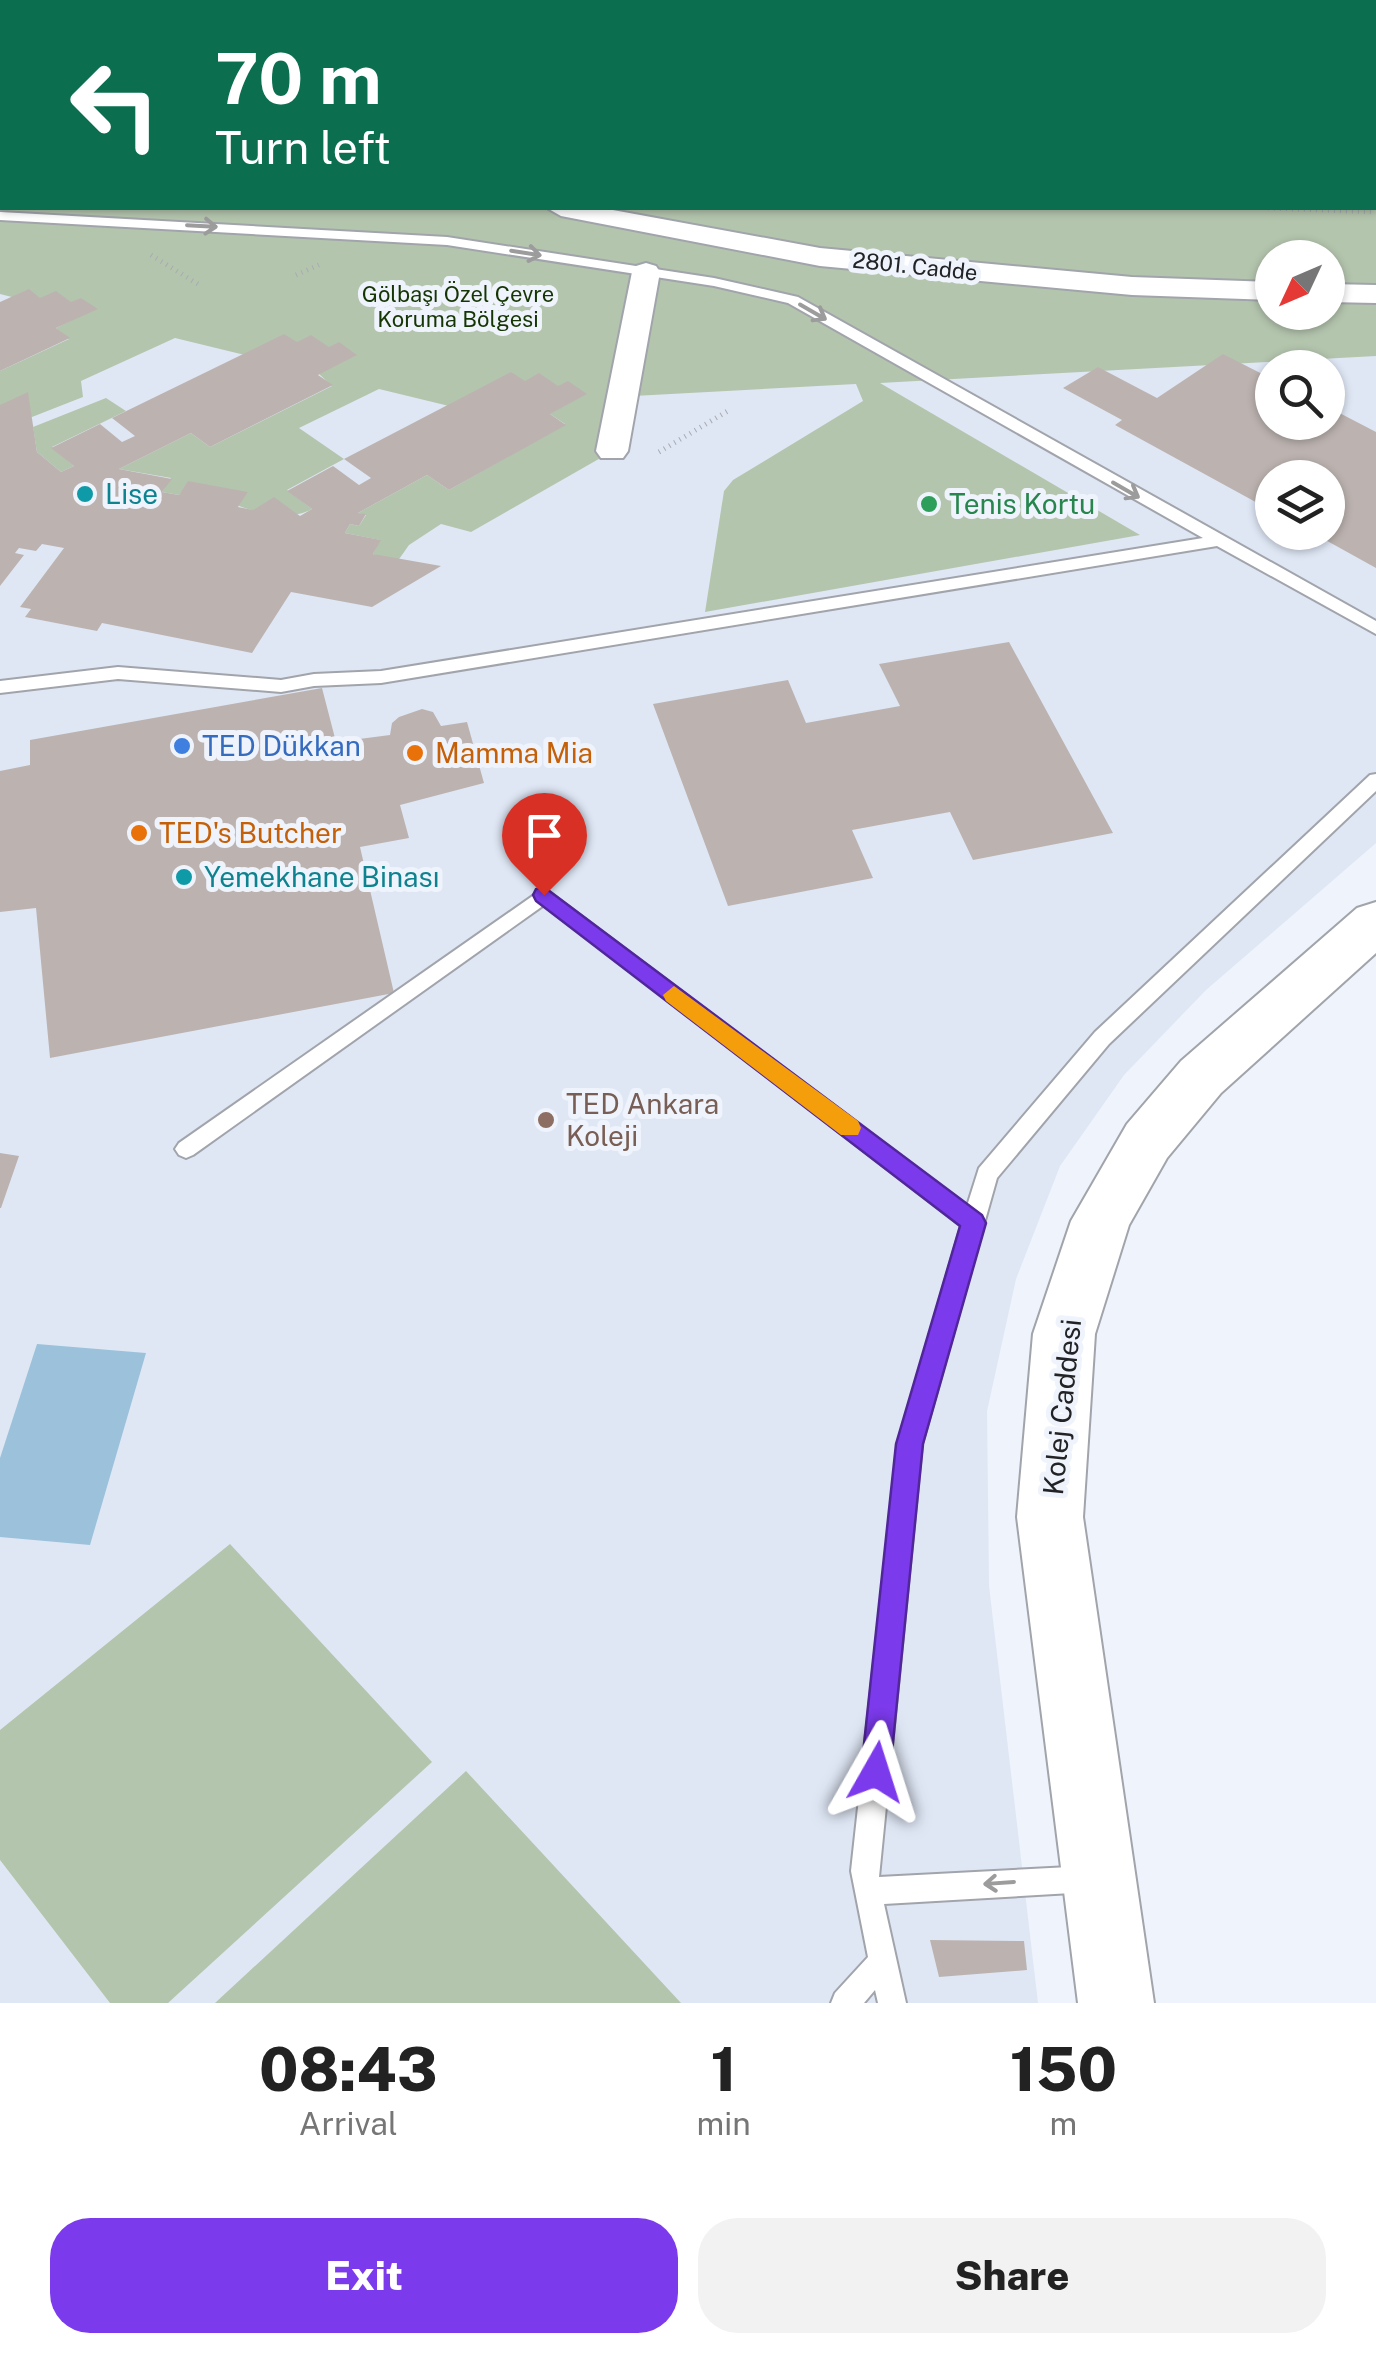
<!DOCTYPE html>
<meta charset="utf-8">
<style>
body{margin:0;font-family:"Public Sans",sans-serif;background:#f2f2f2;color:#222;height:100vh;display:flex;flex-direction:column;font-size:38px;white-space:nowrap}
*{box-sizing:border-box;margin:0}
p{font-size:32px;color:#767676}
.icon{flex:none;width:55px;height:55px;fill:none;stroke:currentColor;stroke-width:2;stroke-linecap:round;stroke-linejoin:round}
.map{position:relative;height:2003px;overflow:hidden}
.sheet{display:flex;flex-direction:column;background:#fff;flex:1}
.sheet>*{flex:none}
.hud{position:absolute;left:0px;top:0px;width:1378px;height:210px;box-shadow:0 2px 8px #0004;background:#0b6e4f;color:#fff;overflow:hidden}
.needle{width:65px;rotate:226deg}
.tools{position:absolute;left:1255px;top:240px;display:grid;gap:20px}
.tools a{display:grid;place-items:center;width:90px;height:90px;border-radius:50%;background:#fff;box-shadow:0 2px 8px #0004;font-size:50px}
.pin{position:absolute;display:grid;place-items:center;width:85px;height:85px;color:#fff;margin:-102px -42px;border-radius:50% 50% 50% 0;rotate:-45deg;box-shadow:0 0 10px #0007}
.pin .icon{rotate:45deg}
.me{position:absolute;width:110px;margin:-55px;rotate:6deg;stroke-linejoin:round;filter:drop-shadow(0 0 8px #0008)}
.turn{display:flex;align-items:center;gap:35px;height:210px;padding:0 50px;font-size:45px}
.turn .icon{width:130px;height:130px;stroke-width:2.5}
.turn b{display:block;font-size:70px;line-height:85px}
.eta{display:flex;justify-content:space-evenly;align-items:center;height:170px;text-align:center}
.eta b{font-size:60px;font-weight:800;line-height:70px}
.primary-button{display:flex;gap:20px;margin-top:auto;padding:20px 50px}
.primary-button a{flex:1;height:115px;border-radius:40px;background:#7c3aed;color:#fff;font-size:40px;font-weight:800;line-height:115px;text-align:center}
.primary-button a+a{background:#f2f2f2;color:#222}
.map>svg:first-child{display:block}
.built{fill:#dfe7f5;fill-rule:evenodd}
.green{fill:#b4c5ae;fill-rule:evenodd}
.water{fill:#9bc2da}
.building{fill:#bcb3b0}
.lines{fill:none;stroke-linecap:round;stroke-linejoin:round}
.lane-casing{stroke:#a1a4ab;stroke-width:4}
.street-casing{stroke:#a1a4ab;stroke-width:4}
.secondary-casing{stroke:#a1a4ab;stroke-width:4}
.path{stroke:#a8abb1;stroke-width:5;stroke-dasharray:1 5;stroke-linecap:butt}
.lane{fill:#fff;fill-rule:evenodd}
.street{fill:#fff;fill-rule:evenodd}
.secondary{fill:#fff;fill-rule:evenodd}
.oneway{stroke:#9c9c9d}
.route{fill:#7c3aed;stroke:#51269a;stroke-width:2.5}
.slow{fill:#f59e0b}
.culture-dot{fill:#0f9aa8;stroke:#eff3fb;stroke-width:4}
.leisure-dot{fill:#2e9e5b;stroke:#eff3fb;stroke-width:4}
.shop-dot{fill:#3f7fe0;stroke:#eff3fb;stroke-width:4}
.food-dot{fill:#e8710a;stroke:#eff3fb;stroke-width:4}
.education-dot{fill:#8d6e63;stroke:#eff3fb;stroke-width:4}
.labels{text-anchor:middle;stroke-width:10;stroke-linejoin:round;paint-order:stroke}
.far-street-label{font-size:22px;fill:#222326;stroke:#eff3fb}
.far-park-label{font-size:22px;fill:#153504;stroke:#eff3fb}
.culture-label{font-size:28px;fill:#0d838f;stroke:#eff3fb;text-anchor:start}
.leisure-label{font-size:28px;fill:#27864d;stroke:#eff3fb;text-anchor:start}
.shop-label{font-size:28px;fill:#366cbe;stroke:#eff3fb;text-anchor:start}
.food-label{font-size:28px;fill:#c56008;stroke:#eff3fb;text-anchor:start}
.education-label{font-size:28px;fill:#785e54;stroke:#eff3fb;text-anchor:start}
.street-label{font-size:28px;fill:#222326;stroke:#eff3fb}
</style>
<div class="map">
<svg width="1376" height="2003" viewBox="0 0 1376 2003">
<rect width="100%" height="100%" fill="#eff3fb"/>
<path class="built" d="M0 185 2 208 1376 321V843L1206 990 1124 1075 1060 1166 1016 1279 987 1411 989 1586 1038 2003H0ZM1272 368H1328V422H1272ZM1272 478H1328V532H1272Z"/>
<path class="green" d="M0 0H1376V356L880 383 1140 535 705 612 724 491 733 480 863 401 856 384 615 397 604 456 471 532 441 524 409 545 397 562 373 554 380 540 345 533 350 524 359 526 366 515 358 513 427 475 449 490 565 424 550 414 449 406 379 389 299 428 344 459 287 490 312 509C275 529 222 499 189 482L179 495 162 492 171 478 119 469 191 433 210 447 332 386 318 373 175 338 81 381 83 397 32 417 0 405V371L69 339 56 328 83 315 0 294ZM2 2H1375V208H2ZM1272 258H1328V312H1272Z
M106 398 126 411 52 447 74 466 61 472 37 452 33 427Z
M230 1544 432 1762 168 2003H110L0 1860V1730Z
M466 1771 681 2003H215Z"/>
<path class="water" d="M37 1344 146 1353 90 1545 0 1537V1458Z"/>
<path class="building" d="M29 289 40 298 56 291 71 302 81 298 98 309 56 328 70 338 0 371V302Z
M284 334 297 342 311 335 329 347 339 342 357 355 318 375 333 385 210 447 191 433 119 469 172 479 162 492 179 495 188 481 248 492 238 507 253 510 274 497 300 516 312 509 287 491 333 466 359 485 371 478 344 459 511 372 525 381 539 373 558 386 568 381 587 394 550 414 566 425 449 490 427 475 358 513 366 514 359 526 350 524 345 533 381 540 373 554 441 566 372 607 291 592 252 653 102 623 97 631 25 617 31 609 20 607 64 548 42 544 36 551 19 548 15 553 24 555 0 586V405L28 392 37 452 61 472 74 466 51 448 100 424 122 442 135 436 112 418Z
M1223 354 1272 379V422H1328V407L1376 432V568L1311 532H1328V478H1272V511L1115 425 1122 420 1063 388 1098 367 1157 398Z
M1009 642 1113 833 973 860 950 812 852 830 873 878 728 906 653 704 788 680 806 723 900 706 879 664Z
M322 688 336 742 390 735 392 723 399 717 422 709 433 712 441 726 467 722 484 783 400 805 409 838 360 847 394 993 50 1058 36 908 0 912V771L30 765V740Z
M0 1153 19 1156 1 1208H0Z
M930 1940 1024 1941 1027 1970 939 1977Z"/>
<g class="lines">
<defs>
<path id="lane" d="M0 212 447 237 714 278 798 297 1376 621V634L1217 546 381 683 314 686 281 692 118 679 0 693V681L118 667 281 680 314 674 381 671 1203 538 788 303 714 286 447 245 0 220Z
M1376 774V791L1109 1044 997 1178 922 1444 879 1877 1089 1866 1098 1870 1102 1879 1098 1888 1089 1892 884 1904 906 2003H878L875 1990 864 2003H831L835 1993 868 1957 851 1871 898 1444 961 1226 544 905 193 1155 186 1158 179 1155 175 1149 179 1143 544 888 967 1206 979 1168 1095 1032 1370 775Z"/>
<path id="street" d="M0 164H2V180H0Z
M547 208H602L820 248 1132 277 1272 282V300L1132 295 820 266 561 216Z
M646 263 656 266 660 272 628 451 623 458H601L596 451 632 272 636 266Z
M1328 284 1376 285V303L1328 302Z"/>
<path id="secondary" d="M1376 902V953L1221 1093 1167 1158 1129 1225 1095 1334 1083 1517 1154 2003H1078L1017 1517 1033 1334 1071 1221 1127 1124 1181 1061 1357 908Z"/>
</defs>
<use href="#lane" class="lane-casing"/>
<use href="#street" class="street-casing"/>
<use href="#secondary" class="secondary-casing"/>
<path class="path" d="M1268 208 1376 212
M151 255 201 286
M296 275 321 264
M659 452 731 409"/>
<use href="#lane" class="lane"/>
<use href="#street" class="street"/>
<use href="#secondary" class="secondary"/>
</g>
<defs><path id="oneway-shaft" d="M-6 0H5M1.5-3L5.5 0L1.5 3" fill="none" stroke-width="1.6" stroke-linecap="round" stroke-linejoin="round" transform="scale(2.5)"/></defs>
<g class="oneway">
<use href="#oneway-shaft" transform="translate(202 226) rotate(3)"/>
<use href="#oneway-shaft" transform="translate(526 253) rotate(9)"/>
<use href="#oneway-shaft" transform="translate(813 312) rotate(30)"/>
<use href="#oneway-shaft" transform="translate(1126 490) rotate(30)"/>
<use href="#oneway-shaft" transform="translate(999 1883) rotate(176)"/>
</g>
<path class="route" d="M544 887 982 1215 986 1223 923 1444 890 1772 886 1782 876 1786 865 1782 861 1772 896 1444 960 1226 536 901 533 895 536 889Z"/>
<path class="slow" d="M674 986 858 1121 861 1128 858 1135H841L666 1001 663 995Z"/>
<g class="culture-dot">
<circle cx="85" cy="494" r="10"/>
<circle cx="184" cy="877" r="10"/>
</g>
<circle class="leisure-dot" cx="929" cy="504" r="10"/>
<circle class="shop-dot" cx="182" cy="746" r="10"/>
<g class="food-dot">
<circle cx="415" cy="753" r="10"/>
<circle cx="139" cy="833" r="10"/>
</g>
<circle class="education-dot" cx="546" cy="1120" r="10"/>
<g class="labels">
<g class="far-street-label">
<text transform="translate(915 266) rotate(6)" y="8">2801. Cadde</text>
</g>
<g class="far-park-label">
<text x="458" y="302">Gölbaşı Özel Çevre<tspan x="458" dy="25">Koruma Bölgesi</tspan></text>
</g>
<g class="culture-label">
<text x="105" y="504">Lise</text>
<text x="204" y="887">Yemekhane Binası</text>
</g>
<g class="leisure-label">
<text x="949" y="514">Tenis Kortu</text>
</g>
<g class="shop-label">
<text x="202" y="756">TED Dükkan</text>
</g>
<g class="food-label">
<text x="435" y="763">Mamma Mia</text>
<text x="159" y="843">TED's Butcher</text>
</g>
<g class="education-label">
<text x="566" y="1114">TED Ankara<tspan x="566" dy="32">Koleji</tspan></text>
</g>
<g class="street-label">
<text transform="translate(1062 1407) rotate(-84)" y="10">Kolej Caddesi</text>
</g>
</g>
</svg>
<div class="tools">
<a><svg class="needle" viewBox="-14 -14 28 28"><path d="M0-13l5 13h-10z" fill="#e53935"/><path d="M0 13l5-13h-10z" fill="#767676"/></svg></a>
<a><svg class="icon" aria-label="search" viewBox="0 0 24 24"><circle cx="10" cy="10" r="6"/><path d="M15 15l6 6"/></svg></a>
<a><svg class="icon" aria-label="layers" viewBox="0 0 24 24"><path d="M12 4l9 5-9 5-9-5zM3 14l9 5 9-5"/></svg></a>
</div>
<div class="pin" style="left:544px;top:895px;background:#d93025"><svg class="icon" aria-label="arrive" viewBox="0 0 24 24"><path d="M6 21V4h12l-3 4 3 4H6"/></svg></div>
<svg class="me" style="left:876px;top:1772px" viewBox="-20 -20 40 40"><path d="M0-17L14 15 0 8-14 15z" fill="#7c3aed" stroke="#fff" stroke-width="4"/></svg>
<div class="hud">
<div class="turn"><svg class="icon" aria-label="left" viewBox="0 0 24 24"><path d="M17 20v-9H6M10 6l-5 5 5 5"/></svg><div><b>70 m</b>Turn left</div></div>
</div>
</div>
<section class="sheet">
<div class="eta">
<div><b>08:43</b><p>Arrival</p></div>
<div><b>1</b><p>min</p></div>
<div><b>150</b><p>m</p></div>
</div>
<div class="primary-button"><a>Exit</a><a>Share</a></div>
</section>
